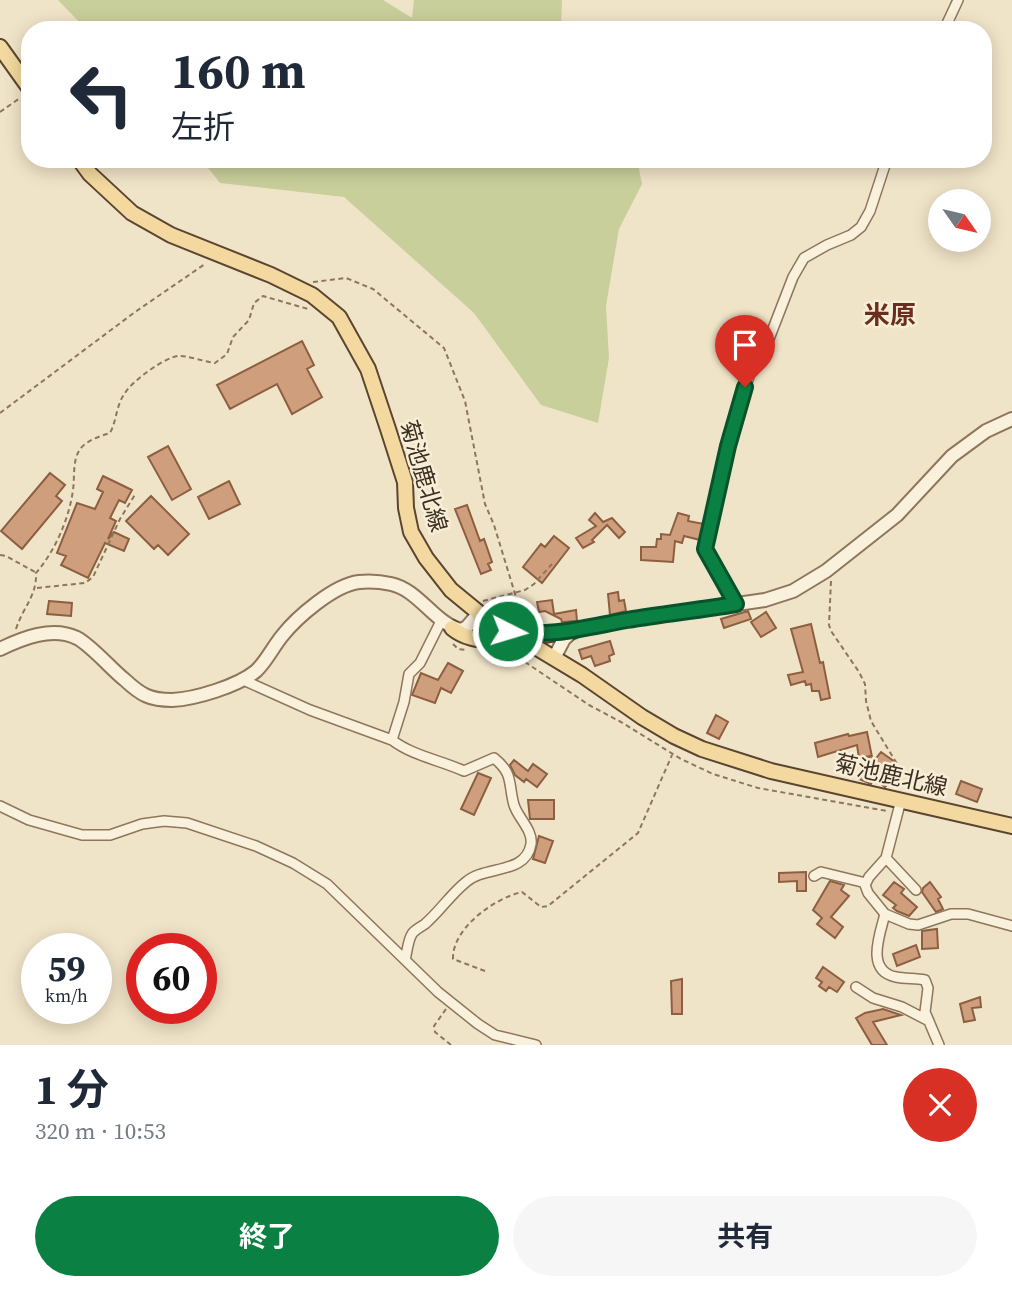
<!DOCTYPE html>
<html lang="ja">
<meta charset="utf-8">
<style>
body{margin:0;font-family:"Source Serif 4","Noto Sans JP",serif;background:#f6f6f7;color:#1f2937;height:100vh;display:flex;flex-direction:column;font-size:26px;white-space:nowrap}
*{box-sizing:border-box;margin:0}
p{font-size:23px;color:#747a83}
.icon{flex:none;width:38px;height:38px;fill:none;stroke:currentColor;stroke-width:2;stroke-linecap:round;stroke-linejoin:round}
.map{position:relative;height:1045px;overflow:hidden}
.sheet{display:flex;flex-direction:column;background:#fff;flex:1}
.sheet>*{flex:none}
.guide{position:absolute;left:21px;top:21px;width:971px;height:147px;border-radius:28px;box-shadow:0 4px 18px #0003;background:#fff;color:#1f2937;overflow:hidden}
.needle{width:46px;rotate:124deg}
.buttons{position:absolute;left:928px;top:189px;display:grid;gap:14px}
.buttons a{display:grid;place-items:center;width:63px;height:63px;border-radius:50%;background:#fff;box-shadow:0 4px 18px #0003;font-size:35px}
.speed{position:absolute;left:21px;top:933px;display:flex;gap:14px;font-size:35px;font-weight:700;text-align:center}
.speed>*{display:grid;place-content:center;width:91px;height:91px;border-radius:50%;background:#fff;box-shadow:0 4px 18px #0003;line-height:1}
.speed small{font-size:18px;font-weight:400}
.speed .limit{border:10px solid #d22;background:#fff;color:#111}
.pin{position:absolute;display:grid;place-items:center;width:60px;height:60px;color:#fff;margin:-72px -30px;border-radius:50% 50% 50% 0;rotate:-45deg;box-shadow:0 0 7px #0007}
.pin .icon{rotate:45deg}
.me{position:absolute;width:77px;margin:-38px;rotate:95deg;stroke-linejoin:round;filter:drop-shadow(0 0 5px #0008)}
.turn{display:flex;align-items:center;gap:24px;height:147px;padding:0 35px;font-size:32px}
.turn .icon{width:91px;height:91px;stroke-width:2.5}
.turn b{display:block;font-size:49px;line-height:60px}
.round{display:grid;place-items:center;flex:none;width:74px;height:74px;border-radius:37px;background:#f6f6f7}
.headline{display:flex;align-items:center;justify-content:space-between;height:119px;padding:0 35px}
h1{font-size:42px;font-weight:700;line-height:52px}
.action{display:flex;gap:14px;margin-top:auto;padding:14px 35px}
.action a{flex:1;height:80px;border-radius:42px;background:#0b8043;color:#fff;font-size:28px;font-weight:700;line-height:80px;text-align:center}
.action a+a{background:#f6f6f7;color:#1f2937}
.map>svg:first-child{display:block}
.green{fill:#c9cf9b}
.building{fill:#cf9f7d;stroke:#8d5f41;stroke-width:2}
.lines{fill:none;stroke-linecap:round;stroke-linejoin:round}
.minor-casing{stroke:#8d765c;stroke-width:12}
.tertiary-casing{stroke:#8d765c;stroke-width:16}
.primary-casing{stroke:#5b4430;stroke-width:18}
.path{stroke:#8d765c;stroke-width:2;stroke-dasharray:5 3.5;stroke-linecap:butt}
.minor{stroke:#faf1dc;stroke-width:9}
.tertiary{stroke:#faf1dc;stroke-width:12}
.primary{stroke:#f3d9a0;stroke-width:14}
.route-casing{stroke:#07532c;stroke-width:18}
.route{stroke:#0b8043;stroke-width:12}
.labels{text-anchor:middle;stroke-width:5;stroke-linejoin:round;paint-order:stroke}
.street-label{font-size:23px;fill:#3d2e20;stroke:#f7eed8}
.quarter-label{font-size:26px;font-weight:bold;fill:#6b2e1e;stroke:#f7eed8}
</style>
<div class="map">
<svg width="1012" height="1045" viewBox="0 0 1012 1045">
<rect width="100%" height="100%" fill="#f0e4c8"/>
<path class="green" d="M58 0H383L412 18 414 0H562L561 30H87Z
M201 159H637L642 184 619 229 606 306 609 358 598 423 541 405 474 313 344 197 220 183Z"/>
<path class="building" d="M302 341 314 365 307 369 322 397 292 414 277 384 230 409 217 385Z
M168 446 191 489 172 500 148 457Z
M50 473 65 485 56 496 62 501 22 549 1 531Z
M103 476 132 490 125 503 119 500 110 518 116 521 108 539 114 532 129 539 124 551 105 543 88 578 61 565 66 556 57 553 77 503 95 509 103 492 97 489Z
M229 481 240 504 209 519 198 497Z
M151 496 189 534 168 555 158 545 154 549 126 521Z
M467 505 480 541 484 539 492 562 488 564 491 570 481 574 455 509Z
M595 513 603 522 612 518 625 532 619 538 607 525 592 540 594 542 583 548 576 538 596 526 589 520Z
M678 513 689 516 688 521 704 524 700 540 684 536 682 543 675 541 673 562 641 560V547H656L657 539H661V534L670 535Z
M554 536 569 548 542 583 523 567 541 544 545 547Z
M618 592 619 601 624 600 626 611 610 615 608 594Z
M552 600 554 614 576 610 577 621 562 622 561 619 545 611 539 612 537 602Z
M49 601 72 603 71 616 47 614Z
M748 611 751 619 724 628 721 619Z
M766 612 776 628 761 637 751 622Z
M811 624 820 663 823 662 830 698 821 700 819 691H812L811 684 806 685 805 681 791 685 788 675 803 672 791 629Z
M610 641 614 654 609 656 610 661 595 666 591 656 582 659 579 650Z
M448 663 463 671 451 693 441 688 435 703 412 695 421 673 438 680Z
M716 715 728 722 719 739 707 733Z
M867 732 873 762 881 752 895 762 891 767 897 772 885 787 874 778 871 784 859 779 870 756 859 758 857 745 818 757 815 743 848 734 849 736Z
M514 760 528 771 533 764 547 774 537 787 526 779 524 782 515 775 510 765Z
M478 773 491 778 474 815 461 809Z
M961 781 982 789 977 802 956 794Z
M528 800H554V819H530Z
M539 836 553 841 545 863 533 859Z
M806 872V891H797V881L779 882V873Z
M830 881 844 885 841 890 849 896 831 917 843 927 835 938 817 924 822 918 813 910Z
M894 882 904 889 901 893 917 907 909 916 897 911 893 908 896 905 883 895Z
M930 882 941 897 938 899 943 909 936 912 922 892 923 888Z
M937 929 938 948 922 949V931Z
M916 945 920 957 897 966 893 954Z
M823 967 844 982 837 992 829 987 826 991 819 986 822 982 816 978Z
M682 979V1014H672L671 981Z
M980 997 981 1007 972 1008 975 1020 964 1022 960 1004Z
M883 1009 901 1015 873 1022 887 1045H872L856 1018 865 1013Z"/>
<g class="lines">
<defs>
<path id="minor" d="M944 30 958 0
M736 604 705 549 738 406 752 369 769 339 793 277 804 258 827 245 851 235 861 227 870 211 887 159
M241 679 310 710 392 740C413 756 440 760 464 771L494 758C514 774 508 784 514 805 518 818 533 830 531 844 526 875 485 865 466 882 450 895 440 911 425 924 421 927 414 930 412 934 408 940 407 952 405 960
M392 740 404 702 409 674 420 663 441 621
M901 800 886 858 869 877 865 885 868 893 885 914C880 934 865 971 896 977 906 979 915 978 925 980L928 988 925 1012 939 1045
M0 806 29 820 82 835H110L142 824 164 821 187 823 256 846 293 863 327 884 438 992 478 1024 495 1035 536 1045
M886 858 916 890
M814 876 821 872 866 883
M885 914 909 924 918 925 951 914H968L1012 926
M856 987 873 998 902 1007 929 1021"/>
<path id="tertiary" d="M0 649C23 638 52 626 77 638 92 646 111 669 125 680 141 695 150 700 172 700 195 699 238 686 256 671 266 662 273 647 282 636 297 617 334 585 359 582 368 581 382 582 391 584 419 590 434 623 461 630L467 627 479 613
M554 658 564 639 573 631 627 620 765 600 793 591 826 571 897 515 952 456 986 431 1012 419"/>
<path id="primary" d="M0 47 30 89
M79 159 90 174 132 213 171 235 271 275 312 295 339 317 368 369 388 429 405 482 406 508 411 532 426 558 451 590 479 613 582 675 642 717 674 736 702 749 771 771 1012 826
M452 628C474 646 500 637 524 649
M513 632 543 635 573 631"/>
</defs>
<use href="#minor" class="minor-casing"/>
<use href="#tertiary" class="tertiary-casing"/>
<use href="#primary" class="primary-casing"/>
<path class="path" d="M0 112 20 98
M313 282 346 278 373 289 444 348 465 401 485 504 494 525 523 620
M0 413 135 312 205 264
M0 555 6 556 35 572
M831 581 829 625 831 631 859 672 865 684 866 701 871 721 899 767V773L890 785
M37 588 85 583 93 577 120 519 136 493
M483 601 525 590 534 584 552 564
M16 629C23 607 37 596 36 573 55 551 69 519 73 490 75 476 72 459 81 448 88 440 100 436 110 433 117 420 116 405 125 393 131 382 165 357 178 356 185 355 206 362 215 363L227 354 233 337 249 320 254 303 263 296 308 309
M453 644 458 649 466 650
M525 662 589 705 621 722 681 759 713 774 758 788 887 811
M485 971 453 959C452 928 495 898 522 892L541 907 548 906 638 833 672 755
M446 1009 434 1026 435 1032 451 1045"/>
<use href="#minor" class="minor"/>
<use href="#tertiary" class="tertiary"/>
<use href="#primary" class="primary"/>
</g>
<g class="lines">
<defs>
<path id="route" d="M508 631C549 638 587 627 627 620 663 614 700 610 736 604L705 549 728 446 745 387"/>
</defs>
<use href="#route" class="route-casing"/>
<use href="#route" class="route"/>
</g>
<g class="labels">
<g class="street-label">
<text transform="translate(424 476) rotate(74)" y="8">菊池鹿北線</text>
<text transform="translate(891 775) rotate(13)" y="8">菊池鹿北線</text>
</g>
<g class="quarter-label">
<text x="890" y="324">米原</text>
</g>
</g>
</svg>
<div class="buttons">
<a><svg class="needle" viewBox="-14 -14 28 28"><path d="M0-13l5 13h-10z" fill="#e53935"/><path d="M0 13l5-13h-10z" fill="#747a83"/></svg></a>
</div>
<div class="speed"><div>59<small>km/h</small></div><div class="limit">60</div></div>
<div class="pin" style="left:745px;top:387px;background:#d93025"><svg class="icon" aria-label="arrive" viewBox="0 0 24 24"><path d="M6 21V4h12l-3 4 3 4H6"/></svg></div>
<svg class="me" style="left:508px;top:631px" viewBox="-20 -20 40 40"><circle r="17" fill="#0b8043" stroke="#fff" stroke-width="3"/><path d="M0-11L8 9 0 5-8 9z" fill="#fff"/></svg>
<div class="guide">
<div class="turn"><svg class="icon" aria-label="left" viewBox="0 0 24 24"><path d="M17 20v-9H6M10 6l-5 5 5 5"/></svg><div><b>160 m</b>左折</div></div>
</div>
</div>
<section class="sheet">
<div class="headline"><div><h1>1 分</h1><p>320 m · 10:53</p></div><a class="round" style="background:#d93025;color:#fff"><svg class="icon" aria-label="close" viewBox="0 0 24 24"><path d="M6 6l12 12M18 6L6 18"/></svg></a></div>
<div class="action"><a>終了</a><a>共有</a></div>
</section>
